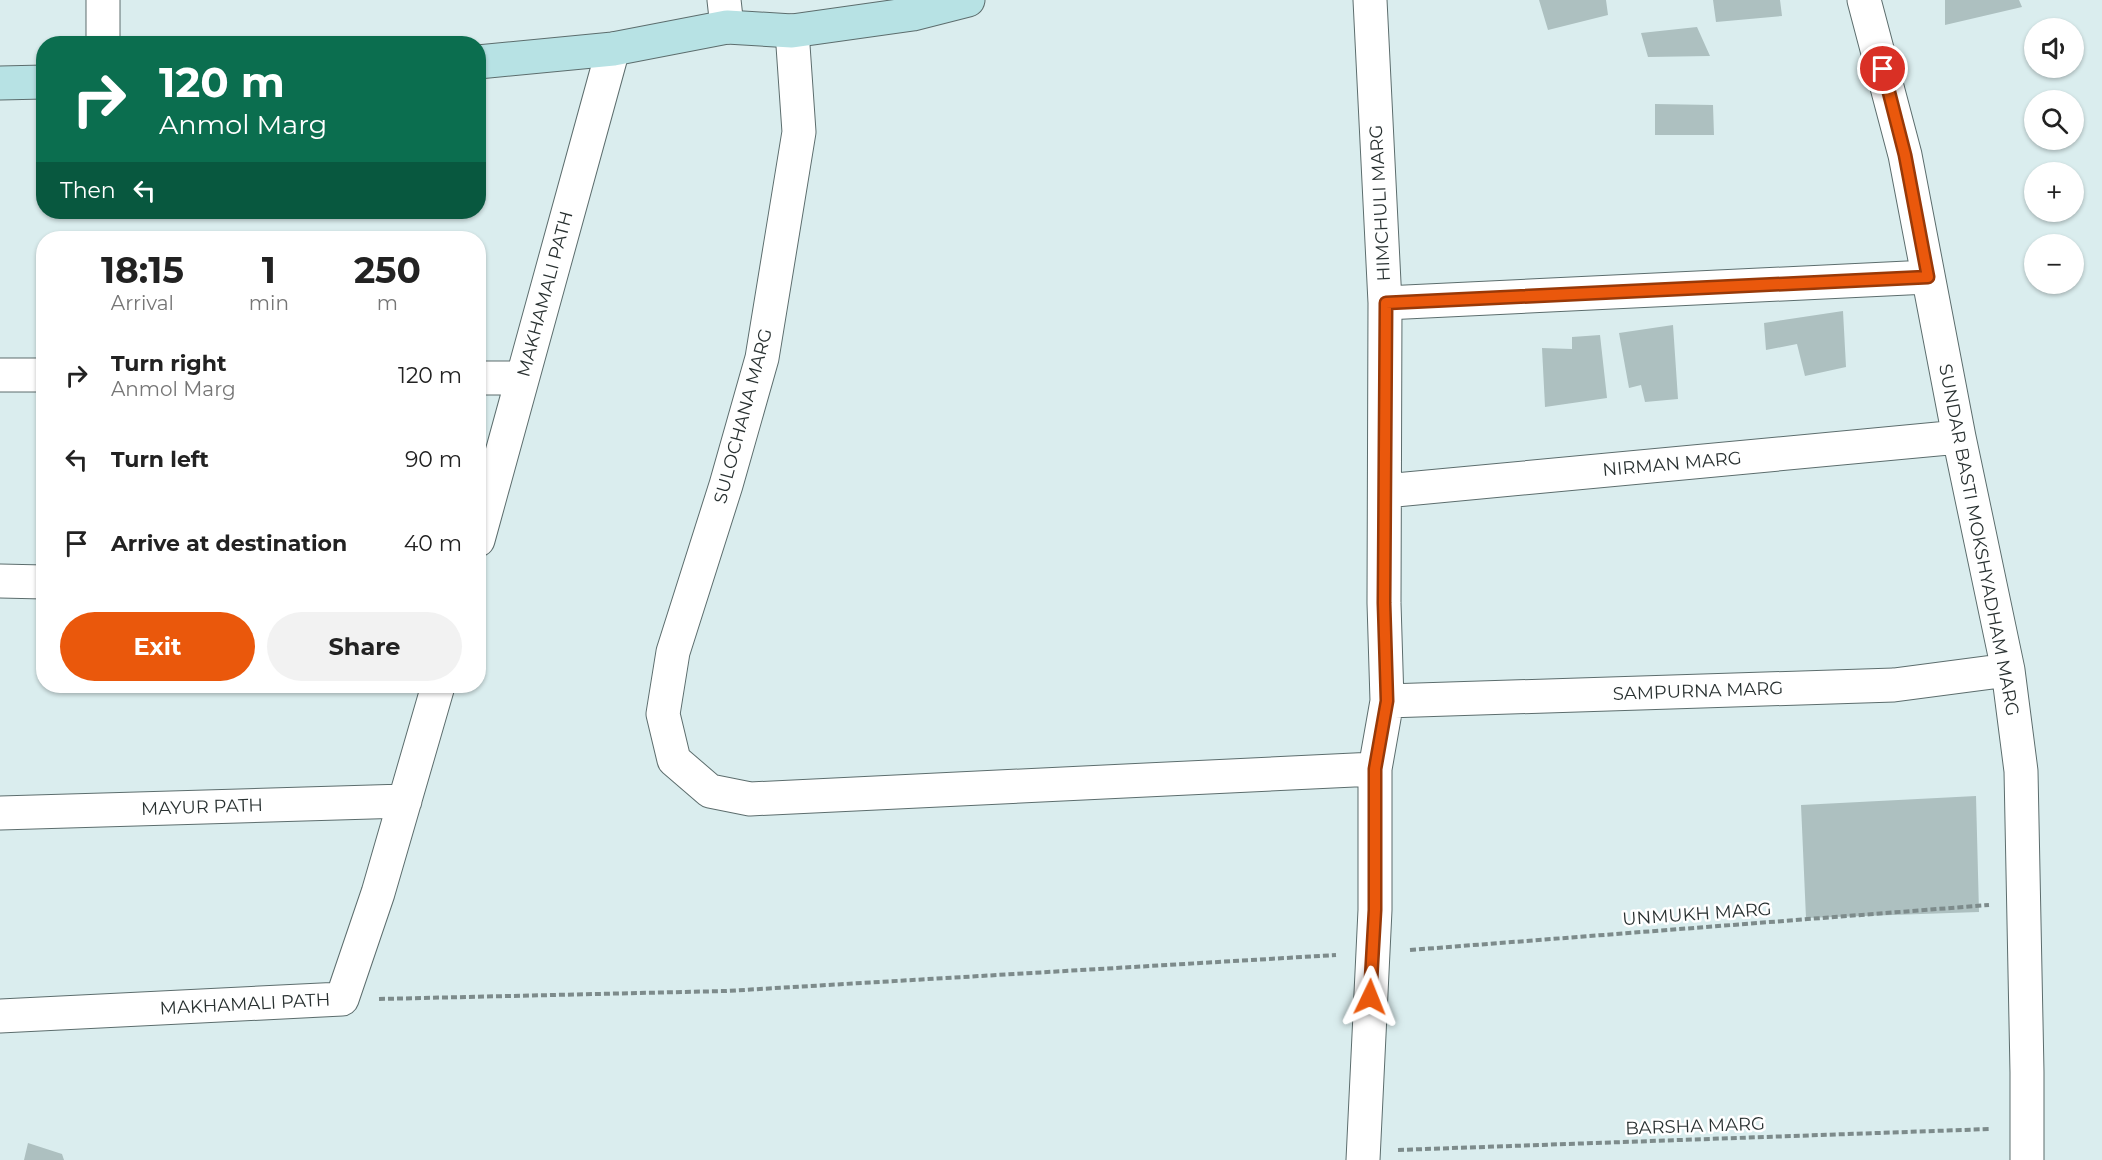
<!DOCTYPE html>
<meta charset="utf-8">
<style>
body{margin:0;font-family:Montserrat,sans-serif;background:#f2f2f2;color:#222;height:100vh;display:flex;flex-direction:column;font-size:22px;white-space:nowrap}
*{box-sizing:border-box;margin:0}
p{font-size:20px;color:#767676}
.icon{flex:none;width:33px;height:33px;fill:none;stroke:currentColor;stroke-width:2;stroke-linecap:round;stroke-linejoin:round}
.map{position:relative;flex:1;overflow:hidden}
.sheet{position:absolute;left:36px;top:231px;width:450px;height:462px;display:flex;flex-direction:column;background:#fff;border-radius:24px;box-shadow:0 2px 4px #0004}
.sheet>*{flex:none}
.guide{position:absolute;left:36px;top:36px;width:450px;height:183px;border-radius:24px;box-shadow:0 2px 4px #0004;background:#0b6e4f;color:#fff;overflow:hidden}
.controls{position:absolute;left:2024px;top:18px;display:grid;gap:12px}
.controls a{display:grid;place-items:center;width:60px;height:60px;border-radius:50%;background:#fff;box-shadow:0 2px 4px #0004;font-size:30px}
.pin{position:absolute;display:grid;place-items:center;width:51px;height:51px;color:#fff;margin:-26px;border:3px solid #fff;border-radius:50%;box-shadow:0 2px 6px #0007}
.me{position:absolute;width:66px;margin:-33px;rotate:2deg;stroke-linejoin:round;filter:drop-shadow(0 0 4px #0008)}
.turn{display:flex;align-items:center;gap:21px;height:126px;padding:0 24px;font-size:27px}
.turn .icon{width:78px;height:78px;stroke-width:2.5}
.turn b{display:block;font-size:42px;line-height:51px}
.then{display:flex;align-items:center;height:57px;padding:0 24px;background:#0003;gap:12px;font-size:22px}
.eta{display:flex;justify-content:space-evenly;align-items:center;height:102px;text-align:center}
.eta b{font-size:36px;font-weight:700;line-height:42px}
.cta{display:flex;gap:12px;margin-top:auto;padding:12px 24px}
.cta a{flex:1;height:69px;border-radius:36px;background:#ea580c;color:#fff;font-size:24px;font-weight:700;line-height:69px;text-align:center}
.cta a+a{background:#f2f2f2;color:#222}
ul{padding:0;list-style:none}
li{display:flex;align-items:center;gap:18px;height:84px;padding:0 24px}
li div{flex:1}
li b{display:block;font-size:22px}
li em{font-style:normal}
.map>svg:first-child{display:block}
.building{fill:#adc0c0}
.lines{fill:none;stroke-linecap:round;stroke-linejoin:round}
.street-casing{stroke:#5c6d6d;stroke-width:35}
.secondary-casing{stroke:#5c6d6d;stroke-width:35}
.path{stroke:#7d8b8b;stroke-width:4;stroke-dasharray:6 3;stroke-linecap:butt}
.street{stroke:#fff;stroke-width:33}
.secondary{stroke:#b7e2e4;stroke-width:33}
.route-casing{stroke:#983908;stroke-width:15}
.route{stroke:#ea580c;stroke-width:10}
.labels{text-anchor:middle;stroke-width:5;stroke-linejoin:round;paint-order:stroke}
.street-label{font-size:18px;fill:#293131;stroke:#fff}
</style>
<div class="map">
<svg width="2102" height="1160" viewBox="0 0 2102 1160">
<rect width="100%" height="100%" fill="#daedee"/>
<path class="building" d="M1539 0H1606L1608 15 1548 30Z
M1713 0H1780L1782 16 1716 22Z
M1945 0H2019L2022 7 1945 25Z
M1697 27 1710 56 1648 57 1641 33Z
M1655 104 1713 105 1714 135H1655Z
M1843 311 1846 367 1805 376 1797 344 1766 350 1764 323Z
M1673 325 1678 399 1645 402 1641 385 1629 388 1619 333Z
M1600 335 1607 398 1545 407 1542 348 1572 349V337Z
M1976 796 1979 912 1806 918 1801 805Z
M28 1143 62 1154 64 1160H24Z"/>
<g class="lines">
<defs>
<path id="street" d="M103 0V44
M724 0 727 27
M1864 0 1905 155 1959 437 2008 670 2021 771 2027 1072V1160
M792 31 799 132 762 358 726 485 673 652 663 714 674 760 710 791 750 799 1375 769
M1385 303 1928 277
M0 375H44
M478 378H522
M1385 491 1959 437
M478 540 613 49
M0 581 44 582
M1387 701 1894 685 2008 670
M0 813 405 801
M0 1016 342 999 378 893 438 686
M1363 1160 1375 910V769L1387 701 1384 603 1385 303 1370 0"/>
<path id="secondary" d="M478 62 613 49 727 27 792 31 913 14 968 0
M0 83 44 82"/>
</defs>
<use href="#street" class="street-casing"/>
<use href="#secondary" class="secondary-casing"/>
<path class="path" d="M1410 950 1989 905
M379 999 726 991 1336 955
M1398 1150 1990 1129"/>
<use href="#street" class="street"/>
<use href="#secondary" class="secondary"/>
</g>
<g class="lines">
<defs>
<path id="route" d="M1370 997 1375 910V769L1387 701 1384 603 1386 303 1928 277 1905 155 1883 69"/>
</defs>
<use href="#route" class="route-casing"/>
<use href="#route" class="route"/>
</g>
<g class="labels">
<g class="street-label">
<text transform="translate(1380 203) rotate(-93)" y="6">HIMCHULI MARG</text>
<text transform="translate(545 294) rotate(-75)" y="6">MAKHAMALI PATH</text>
<text transform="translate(743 416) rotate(-75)" y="6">SULOCHANA MARG</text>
<text transform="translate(1672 464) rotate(-5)" y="6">NIRMAN MARG</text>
<text transform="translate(1979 540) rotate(79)" y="6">SUNDAR BASTI MOKSHYADHAM MARG</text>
<text transform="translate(1698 691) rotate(-2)" y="6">SAMPURNA MARG</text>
<text transform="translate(202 807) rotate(-2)" y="6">MAYUR PATH</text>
<text transform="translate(1697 914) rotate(-4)" y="6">UNMUKH MARG</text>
<text transform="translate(245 1004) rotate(-3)" y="6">MAKHAMALI PATH</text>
<text transform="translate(1695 1126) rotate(-2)" y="6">BARSHA MARG</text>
</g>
</g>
</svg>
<div class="controls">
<a><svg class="icon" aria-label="sound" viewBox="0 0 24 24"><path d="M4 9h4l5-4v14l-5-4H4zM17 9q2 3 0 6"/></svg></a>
<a><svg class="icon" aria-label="search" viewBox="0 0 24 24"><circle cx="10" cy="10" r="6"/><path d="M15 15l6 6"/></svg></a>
<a>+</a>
<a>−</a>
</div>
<div class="pin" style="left:1883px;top:69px;background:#d93025"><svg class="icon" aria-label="arrive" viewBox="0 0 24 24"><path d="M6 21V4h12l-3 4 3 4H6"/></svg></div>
<svg class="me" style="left:1370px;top:997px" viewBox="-20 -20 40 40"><path d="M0-17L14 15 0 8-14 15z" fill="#ea580c" stroke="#fff" stroke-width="4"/></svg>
<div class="guide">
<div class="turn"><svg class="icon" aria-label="right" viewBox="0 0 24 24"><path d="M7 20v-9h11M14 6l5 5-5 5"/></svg><div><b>120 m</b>Anmol Marg</div></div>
<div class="then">Then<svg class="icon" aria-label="left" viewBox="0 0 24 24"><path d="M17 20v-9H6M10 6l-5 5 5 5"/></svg></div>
</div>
<section class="sheet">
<div class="eta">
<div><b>18:15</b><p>Arrival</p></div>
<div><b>1</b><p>min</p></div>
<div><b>250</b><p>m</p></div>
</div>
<ul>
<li><svg class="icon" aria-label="right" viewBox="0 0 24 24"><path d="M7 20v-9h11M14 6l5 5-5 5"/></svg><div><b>Turn right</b><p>Anmol Marg</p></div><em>120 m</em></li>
<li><svg class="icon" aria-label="left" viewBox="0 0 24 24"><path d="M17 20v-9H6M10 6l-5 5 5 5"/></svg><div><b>Turn left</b></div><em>90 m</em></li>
<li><svg class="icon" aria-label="arrive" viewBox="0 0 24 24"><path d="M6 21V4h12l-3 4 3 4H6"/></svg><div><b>Arrive at destination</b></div><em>40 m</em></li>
</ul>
<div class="cta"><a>Exit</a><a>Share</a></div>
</section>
</div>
